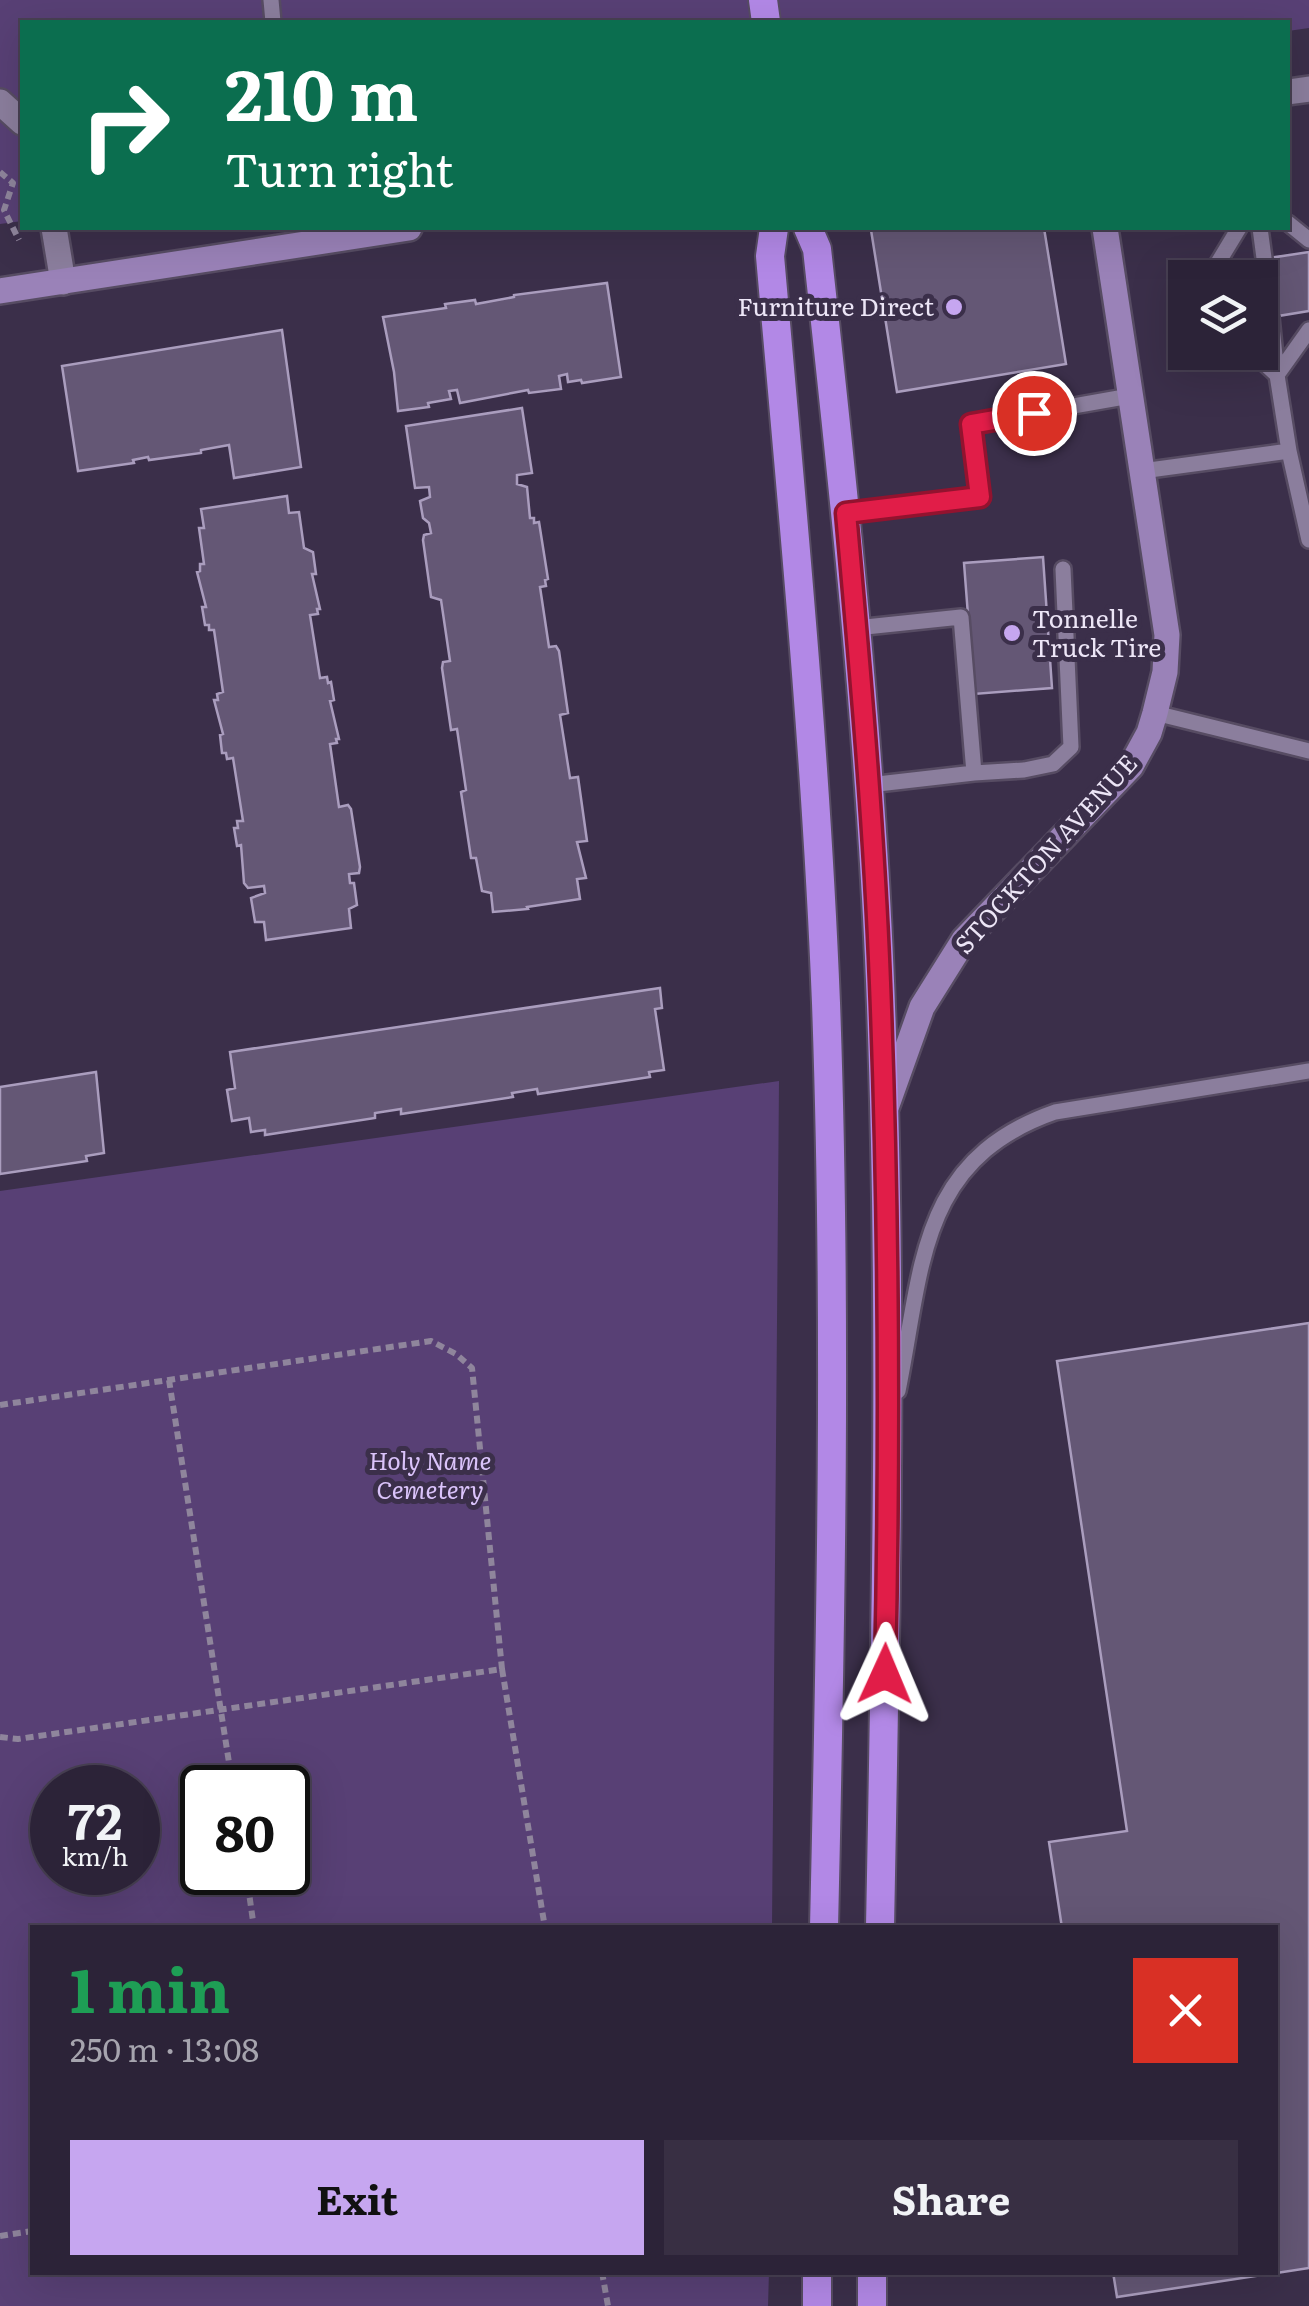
<!DOCTYPE html>
<meta charset="utf-8">
<style>
body{margin:0;font-family:Literata,serif;background:#382f43;color:#f1f3f6;height:100vh;display:flex;flex-direction:column;font-size:38px;white-space:nowrap}
*{box-sizing:border-box;margin:0}
p{font-size:32px;color:#a6a4ae}
.icon{flex:none;width:55px;height:55px;fill:none;stroke:currentColor;stroke-width:2;stroke-linecap:round;stroke-linejoin:round}
.map{position:relative;flex:1;overflow:hidden}
.panel{position:absolute;left:30px;top:1925px;width:1248px;height:350px;display:flex;flex-direction:column;background:#2c2338;border-radius:0px;box-shadow:0 10px 40px #0002,0 0 0 2px #484053}
.panel>*{flex:none}
.banner{position:absolute;left:20px;top:20px;width:1270px;height:210px;border-radius:0px;box-shadow:0 10px 40px #0002,0 0 0 2px #484053;background:#0b6e4f;color:#fff;overflow:hidden}
.fabs{position:absolute;left:1168px;top:260px;display:grid;gap:20px}
.fabs a{display:grid;place-items:center;width:110px;height:110px;border-radius:0px;background:#2c2338;box-shadow:0 10px 40px #0002,0 0 0 2px #484053;font-size:50px}
.speed{position:absolute;left:30px;top:1765px;display:flex;gap:20px;font-size:50px;font-weight:700;text-align:center}
.speed>*{display:grid;place-content:center;width:130px;height:130px;border-radius:50%;background:#2c2338;box-shadow:0 10px 40px #0002,0 0 0 2px #484053;line-height:1}
.speed small{font-size:25px;font-weight:400}
.speed .limit{border:5px solid #111;border-radius:15px;background:#fff;color:#111}
.pin{position:absolute;display:grid;place-items:center;width:85px;height:85px;color:#fff;margin:-42px;border:5px solid #fff;border-radius:50%;box-shadow:0 2px 10px #0007}
.me{position:absolute;width:110px;margin:-55px;rotate:1deg;stroke-linejoin:round;filter:drop-shadow(0 0 8px #0008)}
.turn{display:flex;align-items:center;gap:35px;height:210px;padding:0 40px;font-size:45px}
.turn .icon{width:130px;height:130px;stroke-width:2.5}
.turn b{display:block;font-size:70px;line-height:85px}
.round{display:grid;place-items:center;flex:none;width:105px;height:105px;border-radius:0px;background:#382f43}
.headline{display:flex;align-items:center;justify-content:space-between;height:170px;padding:0 40px}
h1{font-size:60px;font-weight:700;line-height:75px;color:#1e9e55}
.cta{display:flex;gap:20px;margin-top:auto;padding:20px 40px}
.cta a{flex:1;height:115px;border-radius:0px;background:#c6a6f0;color:#111;font-size:40px;font-weight:700;line-height:115px;text-align:center}
.cta a+a{background:#382f43;color:#f1f3f6}
.map>svg:first-child{display:block}
.green{fill:#584075;fill-rule:evenodd}
.building{fill:#645775;stroke:#aa9dbe;stroke-width:2.5}
.lines{fill:none;stroke-linecap:round;stroke-linejoin:round}
.service-casing{stroke:#574c63;stroke-width:20}
.minor-casing{stroke:#574c63;stroke-width:30}
.secondary-casing{stroke:#574c63;stroke-width:30}
.trunk-casing{stroke:#574c63;stroke-width:32}
.path{stroke:#8f859c;stroke-width:6;stroke-dasharray:8 5;stroke-linecap:butt}
.service{stroke:#8b7e9d;stroke-width:15}
.minor{stroke:#8b7e9d;stroke-width:25}
.secondary{stroke:#9a82b8;stroke-width:25}
.trunk{stroke:#b288e6;stroke-width:28}
.route-casing{stroke:#92132f;stroke-width:25}
.route{stroke:#e11d48;stroke-width:18}
.poi-dot{fill:#c6a6f0;stroke:#3b2f4a;stroke-width:4}
.labels{text-anchor:middle;stroke-width:10;stroke-linejoin:round;paint-order:stroke}
.poi-label{font-size:25px;fill:#ece5f6;stroke:#3b2f4a;text-anchor:end}
.street-label{font-size:25px;fill:#ece5f6;stroke:#3b2f4a}
.park-label{font-size:25px;font-style:italic;fill:#dac3fa;stroke:#3b2f4a}
</style>
<div class="map">
<svg width="1309" height="2306" viewBox="0 0 1309 2306">
<rect width="100%" height="100%" fill="#3b2f4a"/>
<path class="green" d="M0 0H1309V28L1288 31V22H22V221L0 224Z
M779 1081 772 1927 32 1928V2272H769L768 2306H0V1191ZM52 1788H138V1872H52ZM202 1788H288V1872H202Z"/>
<path class="building" d="M888 228H1044L1066 364 897 392 871 230Z
M1309 252V311L1260 319V278H1197L1196 269Z
M607 283 621 377 582 383 581 380 568 382 567 374 559 376 561 389 529 393 528 390 460 403 457 390 449 391 451 399 428 403 429 407 398 411 394 372 383 317 446 308 445 304 475 300 476 304 514 297V295Z
M282 330 301 467 234 478 229 445 201 450V453L149 460 148 457 133 460 134 463 78 471 62 366Z
M522 408 532 473 517 475V484L527 487 530 518H534V523L539 522 548 579 545 580 546 586 540 587 549 647 556 646 559 651 568 713 560 715 570 778 578 777 587 841 577 842 586 878 577 879 580 899 527 907 528 909 493 912 491 893 482 891 476 858H471L461 792 466 790 457 729 451 730 442 668 443 662 450 661 441 600 431 597 423 540 424 535 431 533 429 523 423 518 420 501 430 497 429 487 415 488 406 426Z
M287 496 289 513 299 512 304 548 313 552 316 574H312L320 609H317L318 614 310 615 320 678 327 677 328 683 331 682 334 700 330 701 339 739H336L337 743 330 744 339 807 348 805 351 809 360 867 359 873 349 874 350 883H354L357 905 349 909 351 928 266 940 264 922H255L251 898 265 893 264 886 248 888 244 883 241 845 237 846 234 828H238L237 821H243L233 758 227 759 226 753H222L220 735 223 734 214 700H218L217 694 223 692 214 630H209V625H205L202 607H206L197 572 200 571V564H204L199 528H204L201 509Z
M1043 557 1052 688 974 694 964 563Z
M660 988 662 1008 655 1009 664 1070 649 1072 650 1077 538 1094 537 1089 512 1093 513 1097 401 1114V1109L375 1113V1118L265 1135V1130L251 1132 249 1118 232 1121 227 1090 235 1088 230 1052Z
M96 1072 104 1153 86 1156 87 1161 0 1174V1087Z
M1309 1323V2268L1117 2297 1113 2272H1275V1928H1062L1049 1842 1127 1831 1057 1361Z"/>
<g class="lines">
<defs>
<path id="service" d="M271 0 273 22
M1288 223 1309 240
M1260 228 1264 258
M1216 266 1239 228
M1271 317 1277 375
M1277 375 1309 330
M1289 451 1309 540
M1142 471 1289 451 1277 375 1252 352
M847 513 980 497 971 424 1130 396
M856 628 961 617 974 773 1024 770 1053 764 1071 747 1063 569
M1155 713 1309 751
M869 785 974 773
M898 1391C923 1268 918 1160 1055 1112L1309 1071"/>
<path id="minor" d="M1288 92 1309 89
M0 102 22 122
M54 228 63 282"/>
<path id="secondary" d="M0 291 409 228
M887 1105 922 1007 964 940 1131 766 1149 733 1155 713 1165 672 1167 635 1105 228"/>
<path id="trunk" d="M763 0 766 22
M774 228 770 256C792 505 816 753 826 1003 837 1311 831 1619 824 1928
M808 228 817 249C844 493 870 736 880 981 893 1297 886 1612 880 1928
M817 2306V2272
M872 2306V2272"/>
</defs>
<use href="#service" class="service-casing"/>
<use href="#minor" class="minor-casing"/>
<use href="#secondary" class="secondary-casing"/>
<use href="#trunk" class="trunk-casing"/>
<path class="path" d="M0 172 13 183 4 210 19 240
M169 1380 233 1788
M0 1405 431 1341 456 1354 472 1368 502 1669 18 1739 0 1737
M502 1669 545 1928
M246 1872 254 1928
M0 2236 32 2231
M602 2272 608 2306"/>
<use href="#service" class="service"/>
<use href="#minor" class="minor"/>
<use href="#secondary" class="secondary"/>
<use href="#trunk" class="trunk"/>
</g>
<g class="lines">
<defs>
<path id="route" d="M885 1674C890 1444 889 1213 880 983 874 826 860 669 846 513L980 497 971 424 1034 413"/>
</defs>
<use href="#route" class="route-casing"/>
<use href="#route" class="route"/>
</g>
<g class="poi-dot">
<circle cx="954" cy="307" r="10"/>
<circle cx="1012" cy="633" r="10"/>
</g>
<g class="labels">
<g class="poi-label">
<text x="934" y="316">Furniture Direct</text>
<text x="1032" y="628" text-anchor="start">Tonnelle<tspan x="1032" dy="29">Truck Tire</tspan></text>
</g>
<g class="street-label">
<text transform="translate(1046 854) rotate(-48)" y="9">STOCKTON AVENUE</text>
</g>
<g class="park-label">
<text x="430" y="1470">Holy Name<tspan x="430" dy="29">Cemetery</tspan></text>
</g>
</g>
</svg>
<div class="fabs">
<a><svg class="icon" aria-label="layers" viewBox="0 0 24 24"><path d="M12 4l9 5-9 5-9-5zM3 14l9 5 9-5"/></svg></a>
</div>
<div class="speed"><div>72<small>km/h</small></div><div class="limit">80</div></div>
<div class="pin" style="left:1034px;top:413px;background:#d93025"><svg class="icon" aria-label="arrive" viewBox="0 0 24 24"><path d="M6 21V4h12l-3 4 3 4H6"/></svg></div>
<svg class="me" style="left:885px;top:1674px" viewBox="-20 -20 40 40"><path d="M0-17L14 15 0 8-14 15z" fill="#e11d48" stroke="#fff" stroke-width="4"/></svg>
<div class="banner">
<div class="turn"><svg class="icon" aria-label="right" viewBox="0 0 24 24"><path d="M7 20v-9h11M14 6l5 5-5 5"/></svg><div><b>210 m</b>Turn right</div></div>
</div>
<section class="panel">
<div class="headline"><div><h1>1 min</h1><p>250 m · 13:08</p></div><a class="round" style="background:#d93025;color:#fff"><svg class="icon" aria-label="close" viewBox="0 0 24 24"><path d="M6 6l12 12M18 6L6 18"/></svg></a></div>
<div class="cta"><a>Exit</a><a>Share</a></div>
</section>
</div>
